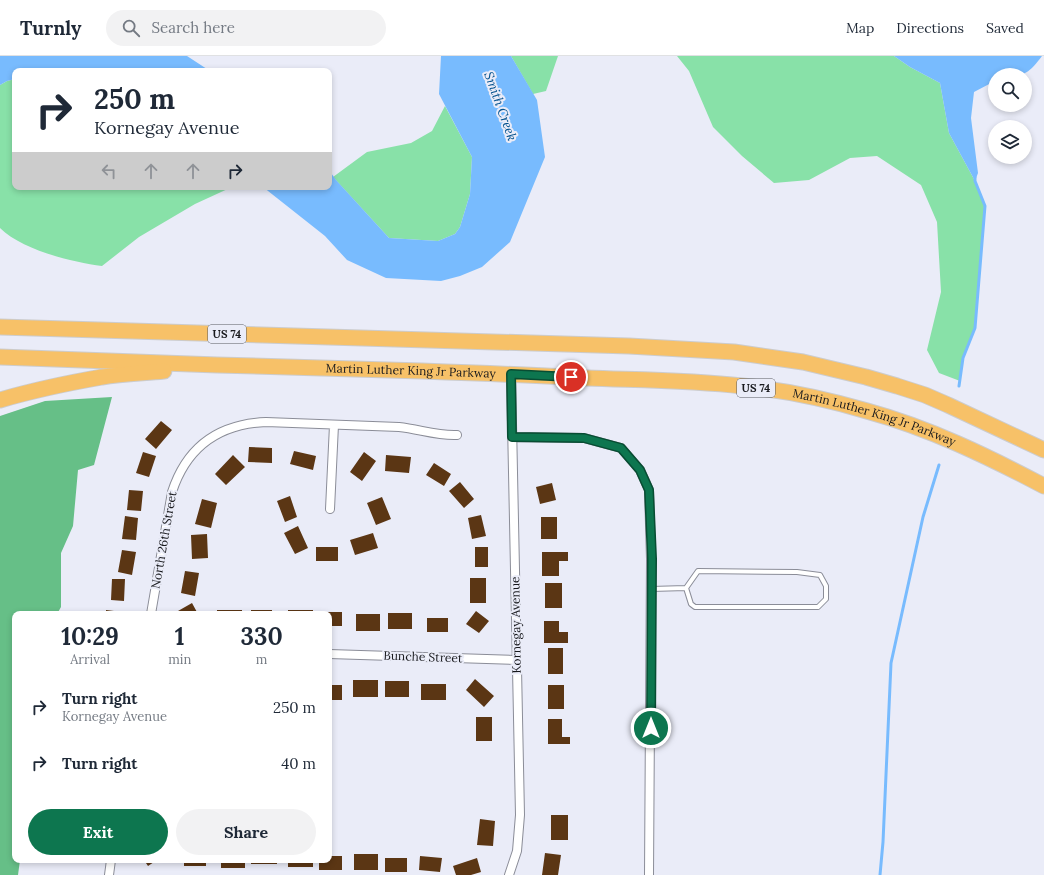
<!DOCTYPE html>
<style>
body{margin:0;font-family:Lora,serif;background:#f2f2f3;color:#1f2937;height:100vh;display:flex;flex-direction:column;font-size:15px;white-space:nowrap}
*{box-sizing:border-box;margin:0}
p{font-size:13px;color:#747a83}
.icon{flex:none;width:22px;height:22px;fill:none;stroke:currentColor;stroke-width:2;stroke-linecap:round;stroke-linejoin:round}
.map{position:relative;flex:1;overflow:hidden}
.panel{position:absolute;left:12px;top:555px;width:320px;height:252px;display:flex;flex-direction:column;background:#fff;border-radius:8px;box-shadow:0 2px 6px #0003}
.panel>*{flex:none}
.hud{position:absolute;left:12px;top:12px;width:320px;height:122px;border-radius:8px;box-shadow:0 2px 6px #0003;background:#fff;color:#1f2937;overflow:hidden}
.buttons{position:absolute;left:988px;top:12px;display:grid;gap:8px}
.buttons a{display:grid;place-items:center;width:44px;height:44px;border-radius:50%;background:#fff;box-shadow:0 2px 6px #0003;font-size:20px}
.pin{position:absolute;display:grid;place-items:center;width:34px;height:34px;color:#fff;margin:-17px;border:2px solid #fff;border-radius:50%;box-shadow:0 1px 4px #0007}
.me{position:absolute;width:44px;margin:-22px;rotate:0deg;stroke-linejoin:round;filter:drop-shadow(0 0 3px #0008)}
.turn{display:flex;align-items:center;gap:14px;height:84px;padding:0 16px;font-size:18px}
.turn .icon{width:52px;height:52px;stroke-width:2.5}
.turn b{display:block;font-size:28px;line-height:34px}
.lanes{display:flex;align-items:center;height:38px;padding:0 16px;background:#0003;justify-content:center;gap:20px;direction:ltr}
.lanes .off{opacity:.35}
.eta{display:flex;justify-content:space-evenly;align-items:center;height:68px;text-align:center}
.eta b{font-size:24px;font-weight:700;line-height:28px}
.action{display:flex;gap:8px;margin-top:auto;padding:8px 16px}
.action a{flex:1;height:46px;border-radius:24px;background:#0d764f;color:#fff;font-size:16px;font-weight:700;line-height:46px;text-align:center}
.action a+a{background:#f2f2f3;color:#1f2937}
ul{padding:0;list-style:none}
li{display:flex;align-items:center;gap:12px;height:56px;padding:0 16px}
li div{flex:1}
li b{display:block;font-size:15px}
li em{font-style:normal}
header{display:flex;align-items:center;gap:24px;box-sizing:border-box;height:56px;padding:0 20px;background:#fff;border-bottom:1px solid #e0e1e3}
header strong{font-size:19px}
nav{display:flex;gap:22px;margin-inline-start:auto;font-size:14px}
.search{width:280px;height:36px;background:#f2f2f3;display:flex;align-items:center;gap:10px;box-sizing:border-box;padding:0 14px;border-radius:22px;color:#747a83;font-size:15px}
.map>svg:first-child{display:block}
.green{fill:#88e1a8}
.forest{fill:#66bf87}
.water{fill:#78bbfe}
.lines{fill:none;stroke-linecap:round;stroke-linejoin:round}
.stream{stroke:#78bbfe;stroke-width:3}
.building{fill:#5b3614}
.lane-casing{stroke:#8b8d98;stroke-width:6}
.street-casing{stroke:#8b8d98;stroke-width:10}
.highway-casing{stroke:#cccccd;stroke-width:17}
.lane{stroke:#fff;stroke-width:4}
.street{stroke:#fff;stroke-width:8}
.highway{stroke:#f7c168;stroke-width:15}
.route-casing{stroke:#084d33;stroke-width:10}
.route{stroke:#0d764f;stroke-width:7}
.labels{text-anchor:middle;stroke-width:4;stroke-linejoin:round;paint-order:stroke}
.shield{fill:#eaecf8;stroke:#57585f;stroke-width:1}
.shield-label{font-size:11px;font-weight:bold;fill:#18191d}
.street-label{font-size:12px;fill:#18191d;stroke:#eaecf8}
.water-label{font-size:13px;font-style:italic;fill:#04528e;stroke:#eaecf8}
</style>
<header>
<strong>Turnly</strong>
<div class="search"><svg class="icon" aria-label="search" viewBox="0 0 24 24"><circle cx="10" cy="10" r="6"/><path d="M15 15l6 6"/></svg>Search here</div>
<nav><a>Map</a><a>Directions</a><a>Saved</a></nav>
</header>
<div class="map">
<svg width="1044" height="819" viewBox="0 0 1044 819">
<rect width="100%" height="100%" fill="#eaecf8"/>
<path class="green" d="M511 0H558L546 35 533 38Z
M677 0H894L910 11 940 27 949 77 975 125 985 150 975 272 963 302 960 325 939 317 927 294 941 236 937 166 921 129 877 100 850 102 809 124 774 127 742 100 713 71 689 15Z
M15 23V131H232L195 148 139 181 102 210C72 206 22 194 0 172V29L7 25Z
M445 50 472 101 470 138 460 171 455 178 438 185 389 182 333 121 367 96 411 87 432 75Z"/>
<path class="forest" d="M112 341 94 409 78 414 73 470 61 497V551L57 558H15V804H20L18 819H0V360L45 345Z"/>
<path class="water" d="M0 0H187L210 15H15V23L7 25 0 29Z
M441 0H511L537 44 545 101 510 186 482 211 460 220 441 225 386 222 347 204 325 180 263 131H329V114L336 124 389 182 438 185 455 178 460 171 470 138 472 101 439 38Z
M894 0H1042C1025 23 1022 19 995 19V25L974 36 971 62 978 117 975 125 949 77 940 27 910 11Z"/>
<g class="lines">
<path class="stream" d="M959 330 963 302 975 272 985 150 975 125V121
M880 819 883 786 891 607 923 461 939 409"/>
</g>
<path class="building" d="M161 365 172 374 156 393 145 383Z
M249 391 272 392V407L248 406Z
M294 395 316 400 313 414 290 408Z
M143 396 156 400 149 421 136 417Z
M364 396 376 405 362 425 350 416Z
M233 399 245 411 226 429 215 418Z
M386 399 411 401 409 417 385 415Z
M434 407 451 418 444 430 426 419Z
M460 426 474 443 464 452 449 435Z
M552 427 556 444 540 448 536 431Z
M129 434 143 435 141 455 127 454Z
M290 440 297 461 285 466 277 445Z
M382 441 391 463 376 469 367 447Z
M202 443 217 447 211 472 195 468Z
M481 459 486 480 472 483 468 462Z
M125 460 138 462 136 484 122 483Z
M541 461H557V483H541Z
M298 470 308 492 295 498 284 477Z
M373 477 378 492 355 499 350 484Z
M207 478 208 502 192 503 191 479Z
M316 491H338V505H316Z
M475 491H488V511H475Z
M122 494 136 496 132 519 118 516Z
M542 496H568V505H559V520H542Z
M185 515 199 517 195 540 181 537Z
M470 522H486V547H470Z
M112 523H125L124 545 111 544Z
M545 527H562V552H545Z
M192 547 198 558H180L178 555Z
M106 554 122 556 121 558H106Z
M217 554H242V558H217Z
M251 554H272V558H251Z
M288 554H313V558H288Z
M476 555 489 565 479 577 466 568Z
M320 556H342V570H329V558H320Z
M388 557H412V573H388Z
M356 558H380V575H356Z
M427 562H448V576H427Z
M544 565H559V576H568V587H544Z
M548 592H563V618H548Z
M475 623 494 640 484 651 466 634Z
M353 624H378V641H353Z
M385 625H409V641H385Z
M421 628H446V644H421Z
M329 629H342V644H329Z
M548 629H564V653H548Z
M476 661H492V685H476Z
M548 663H562V681H570V688H548Z
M551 759H568V784H551Z
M480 763 495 765 493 790 477 789Z
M545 797 561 799 558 819H542Z
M354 798H378V814H354Z
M329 800H342V814H319V804H329Z
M420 800 442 802 440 816 419 814Z
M385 802H407V816H385Z
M477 802 481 816 471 819H456L453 810Z
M144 804H157L148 810Z
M184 804H206V810H184Z
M221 804H245V812H221Z
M251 804H277V808H251Z
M288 804H313V811H288Z"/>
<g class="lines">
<defs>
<path id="lane" d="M651 533 686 532 698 515 797 516 820 519 826 530V543L818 551H695L691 548 686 532"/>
<path id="street" d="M512 381 584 382 621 392 640 414 649 434 651 503 649 819
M330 453 334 369
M151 558 172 436C187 390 219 368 266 366L399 371C419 373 437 380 457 379
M329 598 517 604
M109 819 111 804
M509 819 517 795 520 759 511 318"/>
<g id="highway">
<path d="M0 271 629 290 734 296 803 306 866 321 897 330 925 339 948 349 1044 394"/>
<path id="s1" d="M0 301C141 307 281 311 422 315 477 317 532 319 587 322 639 324 690 324 742 330 784 334 826 343 867 355 929 372 987 400 1044 430"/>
<path d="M0 344C34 334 68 327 102 321 123 318 144 317 164 315"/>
</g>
</defs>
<use href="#lane" class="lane-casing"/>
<use href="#street" class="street-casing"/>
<use href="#highway" class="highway-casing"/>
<use href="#lane" class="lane"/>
<use href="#street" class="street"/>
<use href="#highway" class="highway"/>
</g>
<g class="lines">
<defs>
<path id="route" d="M571 321 511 318 512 381 584 382 621 392 640 414 649 434 652 503 651 672"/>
</defs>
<use href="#route" class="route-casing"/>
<use href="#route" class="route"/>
</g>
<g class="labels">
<g class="shield">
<rect x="208" y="269" width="38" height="18" rx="3"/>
<rect x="737" y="323" width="38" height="18" rx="3"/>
</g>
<g class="shield-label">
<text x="227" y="282">US 74</text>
<text x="756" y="336">US 74</text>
</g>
<g class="street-label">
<text dy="4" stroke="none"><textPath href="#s1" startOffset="411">Martin Luther King Jr Parkway</textPath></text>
<text dy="4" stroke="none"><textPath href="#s1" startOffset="879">Martin Luther King Jr Parkway</textPath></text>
<text transform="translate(164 484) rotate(-80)" y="4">North 26th Street</text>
<text transform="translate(516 569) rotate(-91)" y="4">Kornegay Avenue</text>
<text transform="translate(423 601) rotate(2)" y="4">Bunche Street</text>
</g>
<g class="water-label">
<text transform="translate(501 50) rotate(70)" y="5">Smith Creek</text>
</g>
</g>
</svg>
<div class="buttons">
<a><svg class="icon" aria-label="search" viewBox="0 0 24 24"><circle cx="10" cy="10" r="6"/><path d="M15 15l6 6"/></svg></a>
<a><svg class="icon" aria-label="layers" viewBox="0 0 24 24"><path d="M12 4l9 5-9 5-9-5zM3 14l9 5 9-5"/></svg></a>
</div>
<div class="pin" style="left:571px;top:321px;background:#d93025"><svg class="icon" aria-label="arrive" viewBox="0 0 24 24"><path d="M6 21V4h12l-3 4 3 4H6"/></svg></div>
<svg class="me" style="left:651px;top:672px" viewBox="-20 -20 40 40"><circle r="17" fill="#0d764f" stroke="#fff" stroke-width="3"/><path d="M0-11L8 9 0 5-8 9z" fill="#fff"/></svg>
<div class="hud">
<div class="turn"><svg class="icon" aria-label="right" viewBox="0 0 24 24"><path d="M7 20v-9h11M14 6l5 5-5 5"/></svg><div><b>250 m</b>Kornegay Avenue</div></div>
<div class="lanes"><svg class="icon off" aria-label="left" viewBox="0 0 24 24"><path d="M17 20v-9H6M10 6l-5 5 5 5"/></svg><svg class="icon off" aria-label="ahead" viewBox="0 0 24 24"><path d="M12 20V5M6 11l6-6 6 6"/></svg><svg class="icon off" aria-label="ahead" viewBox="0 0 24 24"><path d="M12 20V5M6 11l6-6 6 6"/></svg><svg class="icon" aria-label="right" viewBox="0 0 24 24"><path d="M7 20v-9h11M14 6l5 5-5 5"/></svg></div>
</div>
<section class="panel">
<div class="eta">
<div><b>10:29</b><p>Arrival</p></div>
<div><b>1</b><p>min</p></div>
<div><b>330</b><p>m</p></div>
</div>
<ul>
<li><svg class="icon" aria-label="right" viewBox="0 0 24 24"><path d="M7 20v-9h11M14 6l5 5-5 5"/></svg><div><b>Turn right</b><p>Kornegay Avenue</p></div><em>250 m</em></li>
<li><svg class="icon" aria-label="right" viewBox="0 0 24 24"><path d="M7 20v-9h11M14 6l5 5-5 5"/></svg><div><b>Turn right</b></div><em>40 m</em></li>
</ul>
<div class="action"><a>Exit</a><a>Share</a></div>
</section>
</div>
